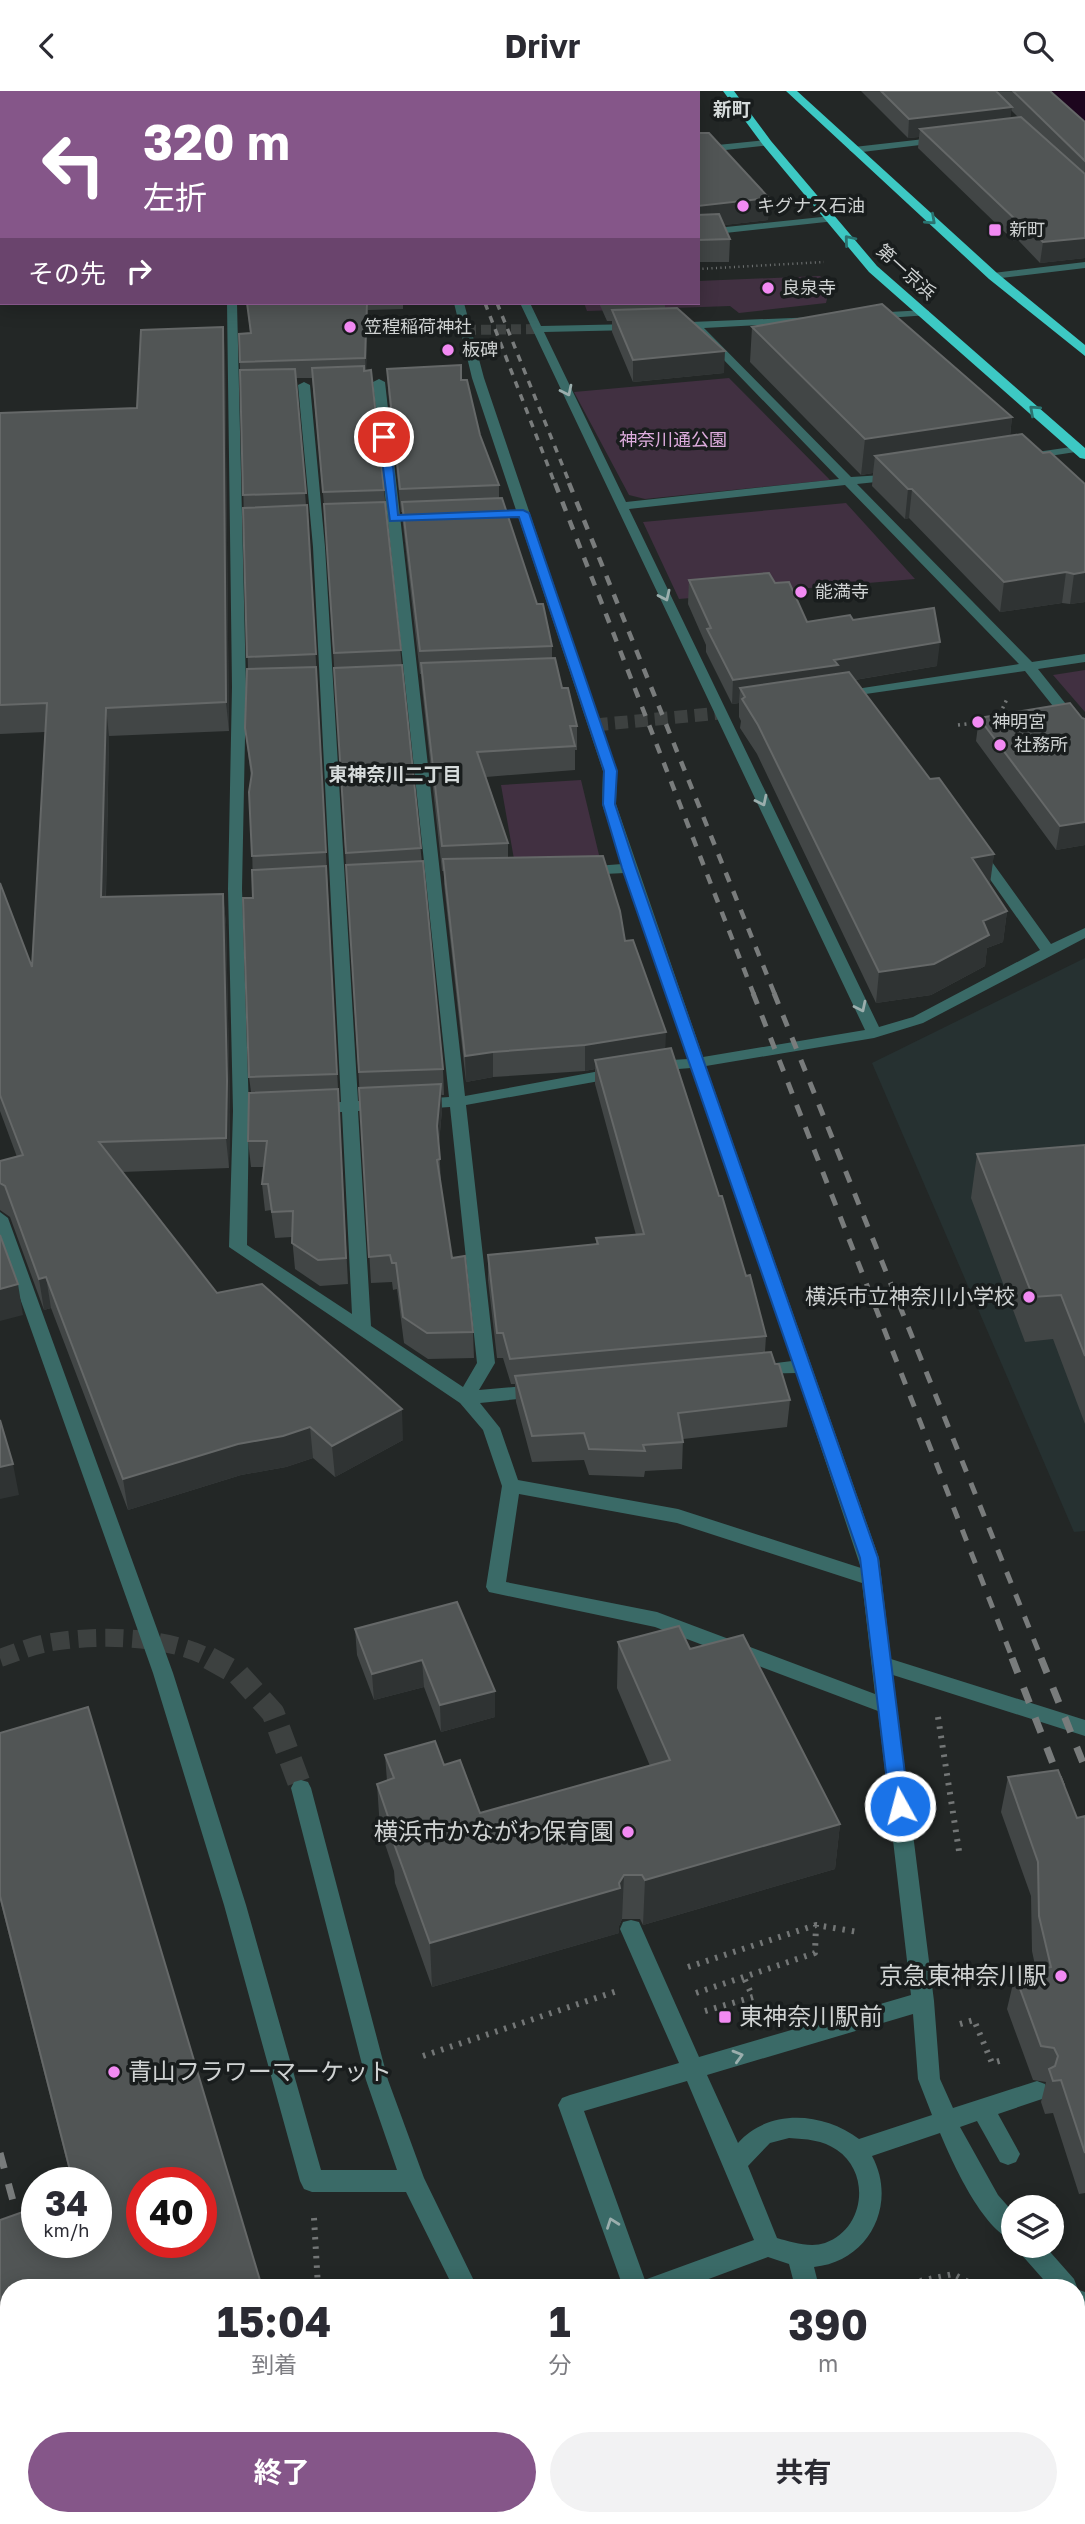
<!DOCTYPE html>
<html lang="ja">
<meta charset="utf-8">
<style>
body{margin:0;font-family:"Golos Text","Noto Sans JP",sans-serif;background:#f2f2f3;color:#2b2b33;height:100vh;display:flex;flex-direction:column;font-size:26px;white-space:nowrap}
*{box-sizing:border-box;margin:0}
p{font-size:23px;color:#7c7c81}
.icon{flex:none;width:38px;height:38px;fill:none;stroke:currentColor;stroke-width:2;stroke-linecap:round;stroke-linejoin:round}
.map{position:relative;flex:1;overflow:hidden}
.panel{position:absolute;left:0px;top:2188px;width:1085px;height:247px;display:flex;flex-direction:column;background:#fff;border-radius:28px 28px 0 0;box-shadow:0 4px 18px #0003}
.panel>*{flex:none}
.guide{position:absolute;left:0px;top:0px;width:700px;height:214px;box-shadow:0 4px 18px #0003;background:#855689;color:#fff;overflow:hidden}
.tools{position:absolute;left:1001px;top:2104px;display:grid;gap:14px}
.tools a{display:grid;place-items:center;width:63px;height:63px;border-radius:50%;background:#fff;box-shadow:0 4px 18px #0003;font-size:35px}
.speed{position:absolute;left:21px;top:2076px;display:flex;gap:14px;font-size:35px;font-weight:700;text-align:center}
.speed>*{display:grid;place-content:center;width:91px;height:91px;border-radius:50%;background:#fff;box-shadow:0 4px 18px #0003;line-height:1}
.speed small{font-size:18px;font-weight:400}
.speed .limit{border:10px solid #d22;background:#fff;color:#111}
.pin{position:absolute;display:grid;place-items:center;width:60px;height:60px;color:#fff;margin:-30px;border:4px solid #fff;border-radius:50%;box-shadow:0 2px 7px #0007}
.me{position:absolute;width:77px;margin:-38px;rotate:353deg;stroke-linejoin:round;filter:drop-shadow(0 0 5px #0008)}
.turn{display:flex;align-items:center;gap:24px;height:147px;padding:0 28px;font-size:32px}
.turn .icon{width:91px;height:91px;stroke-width:2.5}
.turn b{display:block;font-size:49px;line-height:60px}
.then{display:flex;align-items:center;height:66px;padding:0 28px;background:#0003;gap:14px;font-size:26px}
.eta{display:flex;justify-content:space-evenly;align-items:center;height:119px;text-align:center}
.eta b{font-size:42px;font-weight:700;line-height:49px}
.primary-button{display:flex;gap:14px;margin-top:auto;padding:14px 28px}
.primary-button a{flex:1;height:80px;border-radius:42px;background:#855689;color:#fff;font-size:28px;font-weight:700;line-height:80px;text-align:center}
.primary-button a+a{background:#f2f2f3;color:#2b2b33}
header{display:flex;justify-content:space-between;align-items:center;height:91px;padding:0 28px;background:#fff;font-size:32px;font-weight:700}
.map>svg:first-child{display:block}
.built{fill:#263131}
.green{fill:#413041}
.water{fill:#1d061e}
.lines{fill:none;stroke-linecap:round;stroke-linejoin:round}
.minor-tunnel-far3{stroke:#3d4140;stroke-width:10;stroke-dasharray:10 5;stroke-linecap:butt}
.minor-tunnel-far2{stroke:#3d4140;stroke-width:13;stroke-dasharray:13 7;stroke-linecap:butt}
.minor-tunnel-far1{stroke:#3d4140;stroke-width:18;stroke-dasharray:18 9;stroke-linecap:butt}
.minor-tunnel{stroke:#3d4140;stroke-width:23;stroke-dasharray:23 11;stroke-linecap:butt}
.path-far2{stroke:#737676;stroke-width:2.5;stroke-dasharray:1 3.5;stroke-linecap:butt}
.path-far1{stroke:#737676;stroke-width:3.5;stroke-dasharray:2 4.5;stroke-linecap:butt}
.path{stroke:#737676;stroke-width:6;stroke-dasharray:2.5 7;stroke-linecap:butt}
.minor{fill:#3a6a67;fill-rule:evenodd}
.highway{fill:#3dc9c4;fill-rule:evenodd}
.rail-far3{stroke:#797c7c;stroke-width:3.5;stroke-dasharray:7 7;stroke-linecap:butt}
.rail-far2{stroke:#797c7c;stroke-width:4.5;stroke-dasharray:10 10;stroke-linecap:butt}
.rail-far1{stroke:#797c7c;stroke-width:5;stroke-dasharray:12 12;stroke-linecap:butt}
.rail{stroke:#797c7c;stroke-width:7;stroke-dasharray:16 16;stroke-linecap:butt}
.wall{fill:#424646;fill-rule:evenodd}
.shaded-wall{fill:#2f3333}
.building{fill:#515555;stroke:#656868;stroke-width:2;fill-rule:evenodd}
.oneway{stroke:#2b7370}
.oneway2{stroke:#9baead}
.route{fill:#1a73e8;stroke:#114b97;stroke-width:2}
.poi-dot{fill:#f28af3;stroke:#191d1d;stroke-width:2.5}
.labels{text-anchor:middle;stroke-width:7;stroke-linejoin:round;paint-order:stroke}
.far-poi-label{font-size:18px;fill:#cfd2d2;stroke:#191d1d;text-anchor:start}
.far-street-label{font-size:18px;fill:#cfd2d2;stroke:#191d1d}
.far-park-label{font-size:18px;fill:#ddacdd;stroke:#191d1d}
.far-neighbourhood-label{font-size:19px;font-weight:bold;fill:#d6dbdb;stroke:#191d1d}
.poi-label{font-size:21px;fill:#cfd2d2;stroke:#191d1d;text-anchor:end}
.near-poi-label{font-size:24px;fill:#cfd2d2;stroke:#191d1d;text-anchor:end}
</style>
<header><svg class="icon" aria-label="back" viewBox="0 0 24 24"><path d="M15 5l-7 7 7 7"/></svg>Drivr<svg class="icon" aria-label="search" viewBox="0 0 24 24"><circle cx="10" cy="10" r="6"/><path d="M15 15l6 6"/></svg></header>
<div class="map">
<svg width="1085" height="2433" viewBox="0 0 1085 2433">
<rect width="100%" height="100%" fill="#232726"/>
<path class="built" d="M1085 867V1440L1074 1441 872 972Z"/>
<path class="green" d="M820 185 830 195 826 212 739 222 730 215 587 220 584 212H698V190Z
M729 287 830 389 645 408 629 404 574 301Z
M846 412 915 488 679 508 643 431Z
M1085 579V621L1053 584Z
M581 689 600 768 515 774 501 694Z"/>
<path class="water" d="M1051 0H1085V41L1084 31Z"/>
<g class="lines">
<path class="minor-tunnel-far3" d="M466 239 537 238"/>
<path class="minor-tunnel-far2" d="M595 634 720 622"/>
<path class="minor-tunnel-far1" d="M0 1567C15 1562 31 1555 47 1552 96 1543 169 1544 213 1569"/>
<path class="minor-tunnel" d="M209 1567 238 1583 273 1622 301 1697"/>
<path class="path-far2" d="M698 178 824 171
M362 242 433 240"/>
<path class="path-far1" d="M997 629 1007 608
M958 634 982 631"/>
<path class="path" d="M938 1626 959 1760
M688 1876 816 1834 858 1841
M696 1902 815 1862 816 1834
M705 1920 753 1906 744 1887
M960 1933 974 1929 992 1972 1006 1968
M423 1965 620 1899
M314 2127 318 2196
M1053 2132 1063 2129
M892 2196 953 2183 978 2196
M478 2426 488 2433
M903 2431 936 2426"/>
<path class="minor" d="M251 0H261L251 2Z
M362 0H372V2H363Z
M447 0H457V2H447Z
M942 46 947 49 945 51 854 62 849 59 854 56Z
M767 49 772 52 770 54 698 62V56Z
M831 125 836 128 835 130 698 145V139Z
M1085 171V177L993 188 988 185 993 182Z
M227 212H237L246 596 242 798 249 1020 247 1154 352 1223 342 1021 315 1022 307 1017 315 1012 341 1011 313 456 298 294 304 291 310 294 325 456 358 1010 385 1009 393 1014 385 1019 358 1020 371 1235 463 1296 477 1272 450 1016 420 1018 412 1013 420 1008 449 1006 373 291 379 288 385 291 465 1005 616 977 624 982 616 987 466 1014 495 1272 479 1299 538 1294 544 1295 547 1300 544 1305 538 1306 480 1312 500 1337 518 1389 678 1418 861 1477 796 1282 751 1283 748 1279 751 1275 792 1270 691 977 654 980 646 975 654 970 688 968 625 782 583 784 576 780 583 776 622 773 602 713 603 680 472 287 454 212H464L484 287 617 680 616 713 703 966 865 939 520 212H530L541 235 635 233 640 236 635 239 544 241 626 411 839 388 693 237 686 234 691 231 817 226V230L813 231 704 237 851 386 899 383V387L895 389 857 393 1032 571 1085 563V571L1038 578 1085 637V650L1080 649 1025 580 838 607 836 604 843 600 1019 573 845 394 629 418 879 936 913 926 1040 859 970 760 972 757H982L1051 853 1085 837V847L923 932 874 947 706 975 879 1467 891 1568 1085 1629V1645L893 1584 934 1910 940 1988 953 2017 1037 1990 1045 1993 1048 2000 1045 2007 998 2023 1020 2063 1016 2071 1008 2074 1000 2071 977 2030 960 2036 998 2104 1013 2121V2149C983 2139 952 2071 940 2042L872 2065C898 2113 869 2171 814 2176L819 2196H795L789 2173 768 2166 687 2196H623L558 2014 562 2007 570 2004 679 1972 620 1838 623 1831 631 1829 639 1831 699 1966 911 1904 878 1620 655 1536 489 1501 486 1496 502 1395 483 1339 460 1312 229 1156 233 1020 228 798 232 596ZM519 1403 677 1432 862 1492 875 1603 657 1521 506 1491ZM913 1923 918 1988 932 2024 859 2048C823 2021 769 2017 738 2052L707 1984ZM687 1990 754 2149 647 2188 646 2192 584 2020ZM789 2047C806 2048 823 2049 837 2059 871 2082 865 2138 825 2152 810 2157 791 2151 777 2147L748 2075 770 2052Z
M925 219 929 220V224L872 228 867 225 872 222Z
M1078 355 1084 358 1082 360 1030 368 1024 365 1030 362Z
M0 1121 8 1127 173 1582 246 1814 321 2079H397L366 1989 291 1697 294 1691 301 1689 308 1691 311 1697 388 1989 424 2087 477 2196H453L406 2101H312L304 2098 300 2090 224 1814 153 1582 0 1151Z
M1016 2154H1044L1074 2188 1077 2196 1076 2198 1085 2201V2231L1076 2227V2196H1050L1020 2162Z
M1085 2291V2315L1076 2316V2292Z
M343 2426H369L371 2433H345Z
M774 2426H800L802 2433H776Z
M853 2426H879L881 2433H855Z"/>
<path class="highway" d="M723 0H734L771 50 877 175 1085 357V368L1080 367 869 181 763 54Z
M786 0H797L997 182 1085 254V265L989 188Z"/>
<path class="rail-far3" d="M485 212 555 393
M497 212 570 393"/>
<path class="rail-far2" d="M555 392 754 904
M569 392 775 904"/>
<path class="rail-far1" d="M753 902 1013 1569
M774 902 1042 1569"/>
<path class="rail" d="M1012 1567 1062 1696
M1041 1567 1085 1677
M0 2062 22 2143"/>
</g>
<path class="wall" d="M861 0H1050L1085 31V167L1040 172 1019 150H1014L918 57 919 46 908 47ZM1011 19 1018 26 1010 27Z
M698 29 700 32V42L769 107 768 129 724 134 730 148 729 171H698Z
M247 212H403V218L368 219 366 280 384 399 443 978 444 1004H441L442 1019 439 1052 441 1094 452 1167 473 1241 474 1267 428 1268 404 1252 397 1198 393 1199 392 1191 371 1192 325 424 312 287H296L306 414 317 586 348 1193 320 1195 295 1178 292 1146 275 1147 271 1119 265 1120 262 1093 264 1076H251L248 1050 251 1001 249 986 253 807 251 687 245 637 248 578 239 243 250 242Z
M599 212H665V217L724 282 633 291 612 241V230H607Z
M752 236 1012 326 1010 345 1022 343 1085 511 1070 513 1062 512 1000 521 909 427 905 428 872 395 873 382 861 384 750 271Z
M225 261 229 640 109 645 106 806 223 803 226 833 230 1020 229 1077 122 1081 217 1202 403 1349 335 1386 313 1367 286 1376 241 1384 128 1419 51 1217 44 1219 10 1126 0 1119V1070L17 1066 0 1020V792L32 876 45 641 0 643V322L137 317Z
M387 278 461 289 480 344 499 394V407L552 555V567L562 597 577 635V659H575V679L486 686 508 752V767L625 850 665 958 766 1245 765 1261 775 1273 790 1309 787 1336 683 1348 682 1378 645 1380 644 1386 589 1384 584 1369 532 1371 516 1311 515 1293H511L503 1267H497L488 1189V1164L596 1153V1147L636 1144 595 993V978L585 980 493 986 466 991 444 793V780H442L422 597 421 583H420L403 434 402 421H401L388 300Z
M689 489 775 492 807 531 853 529 937 575 855 589 930 688 994 763 989 793 1007 820 1003 851 987 857 985 875 931 904 876 912 757 663 740 637 741 630 739 626V612L732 613 706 561V554L688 513Z
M979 627H1082L1085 628V754L1056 759 976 650Z
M1085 1054V1333L1053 1248 1025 1251 971 1107 977 1063Z
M457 1511 495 1626 441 1641 424 1596 374 1609 357 1564 355 1538Z
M618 1551 690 1558 840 1733 835 1778 643 1834 640 1828H622L619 1835V1842L432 1896 395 1792 394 1780 380 1738 377 1693 387 1690 385 1664 444 1674 480 1722 650 1675 617 1597Z
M0 1642 236 2426 217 2433H0L37 2151 96 2091H72L0 1809Z
M1008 1686 1077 1727 1085 1725V2102L1079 2103 1053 2022 1045 2023 1041 2011 1046 1991 1033 1989 1007 1918 1015 1884 1036 1879 1032 1860 1031 1805 1001 1721Z"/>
<path class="shaded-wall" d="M1012 16 1009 35 920 38 919 46 908 47 909 28Z
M700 32V53L698 54V33Z
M769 107 768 129 698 137V115Z
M1017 130H1022L1019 150H1014Z
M1085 147V167L1040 172 1043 151Z
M367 212H368V219L366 285 365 267Z
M223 236 225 261 229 640 226 611Z
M725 260 724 282 633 291V269Z
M1012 326 1008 363 875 365 873 382 861 384 865 348Z
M908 398H912L909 427 905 428Z
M1066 481 1062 512 1000 521 1004 491Z
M1085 481V511L1070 513 1074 483Z
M940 551 937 575 836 592 740 597 739 612 732 613 733 589 834 569Z
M106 617 109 645 105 836 101 806Z
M1085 731V754L1056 759 1060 735Z
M994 763 990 793 968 797 972 767Z
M223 803 226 833 230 1020 229 1077 226 1047Z
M1007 820 1003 851 987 857 985 875 931 904 876 912 879 881 983 830Z
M666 941 665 967 595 969V978L585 980V954Z
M493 961V986L466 991 465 965Z
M441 993 442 1019 438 1061 437 1035Z
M46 1186 51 1217 44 1219 39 1188Z
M18 1193 23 1224 0 1230V1198Z
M402 1318 403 1349 335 1386 332 1355Z
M310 1336 313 1367 286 1376 241 1384 128 1419 123 1388 238 1353Z
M13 1373 19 1404 0 1408V1376Z
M422 1569 424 1596 374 1609 372 1583Z
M495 1600V1626L441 1641 440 1614Z
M840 1733 835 1778 643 1834 645 1789Z
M624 1784 622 1828 619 1835V1842L432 1896 430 1852 619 1792Z
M158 2426H236L217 2433H158Z"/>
<path class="building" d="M469 0H674L675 2H469Z
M881 0H996L1012 16 909 28Z
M1013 0H1050L1085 31V70Z
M1021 26 1085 83V147L1043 151 1022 130H1017L920 38Z
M698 42H709L769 107 698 115Z
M719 123 730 148 698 149V124Z
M247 212H367L365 267 240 271 239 243 251 242Z
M882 213 1012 326 865 348 752 236Z
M677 217 725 260 633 269 612 219Z
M223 236 226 611 106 617 101 806 223 803 227 990 226 1047 99 1051 217 1202 262 1193 402 1318 332 1355 310 1336 283 1345 238 1353 123 1388 46 1186 39 1188 5 1095 0 1092V1070L23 1064 0 1004V792L32 876 47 612 0 614V322L137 317 141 239Z
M461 274V289H467L480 344 499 394 400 398 387 278Z
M364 275V280L371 279 384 399 323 401 312 277Z
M295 278 306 402 243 404 240 279Z
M1022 343 1043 362 1050 361 1085 393V481L1074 483 1066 481 1004 491 912 398H908L875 365Z
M502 407 537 513H543L552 555 420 560 402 411Z
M385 411 401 559 334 562 324 413Z
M307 414 316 563 247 566 243 417Z
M769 482 775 492 789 491 807 531 850 524 853 529 934 517 940 551 834 569 838 574 733 589 707 538 711 537 689 489Z
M555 567 562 597H568L577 635H570L575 655 477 661 508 752 442 755 421 572Z
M402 574 421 757 346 762 334 577Z
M316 576 326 761 252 765 249 701 252 682 245 637 247 578Z
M849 581 930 688 939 687 994 763 972 767 1007 820 983 830 989 844 934 873 879 881 758 634 742 608 745 606 740 597Z
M1070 612 1082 627 1085 628V731L1060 735 979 627Z
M603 765 620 820 625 850 633 849 666 941 585 954 493 961 465 965 443 768Z
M423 770 443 978 359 981 346 774Z
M326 775 337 983 249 986 243 807H253L252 779Z
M671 957 719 1105H722L746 1185 750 1184 766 1245 510 1268 503 1242H497L488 1164 598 1153 596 1147 644 1143 595 969Z
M441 993 437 1035 440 1068 437 1069 452 1167 465 1165 473 1241 427 1242 403 1226 396 1172H392L390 1164 369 1166 359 997Z
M338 998 346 1167 318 1169 292 1152 293 1120 272 1121 268 1093H262L267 1050H248L249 1002Z
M1085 1054V1265L1061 1204 1033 1206 977 1063Z
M0 1144 18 1193 0 1198Z
M771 1261 775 1273H779L790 1309 678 1322 683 1351 643 1354 645 1360 589 1358 584 1342 532 1345 515 1285Z
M0 1329 13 1373 0 1376Z
M457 1511 495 1600 440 1614 422 1569 372 1583 355 1538Z
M679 1535 690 1558 743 1544 840 1733 645 1789 642 1784H624L619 1792 620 1797 430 1852 392 1747 395 1746 377 1693 394 1687 385 1664 435 1650 444 1674 460 1669 480 1722 670 1669 618 1551Z
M88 1616 262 2196H9V2426H160L162 2431 158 2433H0V2129L37 2116V2151H96V2091H73L0 1805V1642ZM142 2091H201V2151H142Z
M1058 1679 1077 1727 1085 1725V2062L1061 1989 1053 1990 1049 1978 1055 1975 1058 1965 1054 1957 1041 1955 1015 1884 1051 1876 1039 1825 1038 1771 1008 1686Z
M1085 2401V2433H943L976 2426H1076V2403Z"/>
<defs><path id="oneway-chevron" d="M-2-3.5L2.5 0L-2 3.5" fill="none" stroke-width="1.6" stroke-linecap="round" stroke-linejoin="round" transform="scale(1.75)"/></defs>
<g class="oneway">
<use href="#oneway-chevron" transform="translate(931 129) rotate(42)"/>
<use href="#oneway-chevron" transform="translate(849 149) rotate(-130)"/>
<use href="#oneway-chevron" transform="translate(1034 319) rotate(-138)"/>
</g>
<g class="oneway2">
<use href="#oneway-chevron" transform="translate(567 300) rotate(64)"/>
<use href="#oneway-chevron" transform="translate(665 505) rotate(65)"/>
<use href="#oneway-chevron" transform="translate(762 710) rotate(64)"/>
<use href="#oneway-chevron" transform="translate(861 916) rotate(64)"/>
<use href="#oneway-chevron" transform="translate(738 1965) rotate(-16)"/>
<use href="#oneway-chevron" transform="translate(612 2132) rotate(-110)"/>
</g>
<path class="route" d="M384 342 390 346 398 424 523 419 529 422 617 680 615 713 636 777 878 1467 909 1715 907 1721 900 1723 893 1721 890 1715 860 1467 622 777 603 713 604 680 519 426 390 430 379 346Z"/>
<g class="poi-dot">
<circle cx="743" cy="115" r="7"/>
<rect x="988" y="132" width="14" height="14" rx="3.5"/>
<circle cx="768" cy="197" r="7"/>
<circle cx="350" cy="236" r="7"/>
<circle cx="448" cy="259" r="7"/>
<circle cx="801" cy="501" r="7"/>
<circle cx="978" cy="631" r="7"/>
<circle cx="1000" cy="654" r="7"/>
<circle cx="1029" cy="1206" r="7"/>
<circle cx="628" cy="1741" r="7"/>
<circle cx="1061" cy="1885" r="7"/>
<rect x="718" y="1919" width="14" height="14" rx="3.5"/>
<circle cx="114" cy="1981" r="7"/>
</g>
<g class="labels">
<g class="far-poi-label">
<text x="757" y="121">キグナス石油</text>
<text x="1009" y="145">新町</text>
<text x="782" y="203">良泉寺</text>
<text x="364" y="242">笠䅣稲荷神社</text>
<text x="462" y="265">板碑</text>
<text x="815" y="507">能満寺</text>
<text x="992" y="637">神明宮</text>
<text x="1014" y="660">社務所</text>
</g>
<g class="far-street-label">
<text transform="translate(906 181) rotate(42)" y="6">第一京浜</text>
</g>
<g class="far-park-label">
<text x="673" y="355">神奈川通公園</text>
</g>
<g class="far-neighbourhood-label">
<text x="732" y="25">新町</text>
<text x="395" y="690">東神奈川二丁目</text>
</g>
<g class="poi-label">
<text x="1015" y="1213">横浜市立神奈川小学校</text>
</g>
<g class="near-poi-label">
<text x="614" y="1749">横浜市かながわ保育園</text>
<text x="1047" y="1893">京急東神奈川駅</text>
<text x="739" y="1934" text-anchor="start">東神奈川駅前</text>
<text x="128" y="1989" text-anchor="start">青山フラワーマーケット</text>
</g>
</g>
</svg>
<div class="tools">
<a><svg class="icon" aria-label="layers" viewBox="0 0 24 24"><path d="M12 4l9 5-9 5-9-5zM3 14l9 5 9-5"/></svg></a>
</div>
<div class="speed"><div>34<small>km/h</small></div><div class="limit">40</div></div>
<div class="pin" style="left:384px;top:346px;background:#d93025"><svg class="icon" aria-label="arrive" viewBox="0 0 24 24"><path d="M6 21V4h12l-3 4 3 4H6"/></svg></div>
<svg class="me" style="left:900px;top:1715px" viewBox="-20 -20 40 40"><circle r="17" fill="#1a73e8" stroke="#fff" stroke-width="3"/><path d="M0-11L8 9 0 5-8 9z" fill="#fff"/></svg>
<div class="guide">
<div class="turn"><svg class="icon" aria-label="left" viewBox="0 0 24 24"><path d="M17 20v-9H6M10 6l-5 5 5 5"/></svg><div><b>320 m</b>左折</div></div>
<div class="then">その先<svg class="icon" aria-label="right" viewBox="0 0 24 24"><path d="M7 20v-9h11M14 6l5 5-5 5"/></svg></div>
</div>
<section class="panel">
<div class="eta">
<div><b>15:04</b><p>到着</p></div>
<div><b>1</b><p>分</p></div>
<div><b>390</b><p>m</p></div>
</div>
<div class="primary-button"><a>終了</a><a>共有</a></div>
</section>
</div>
